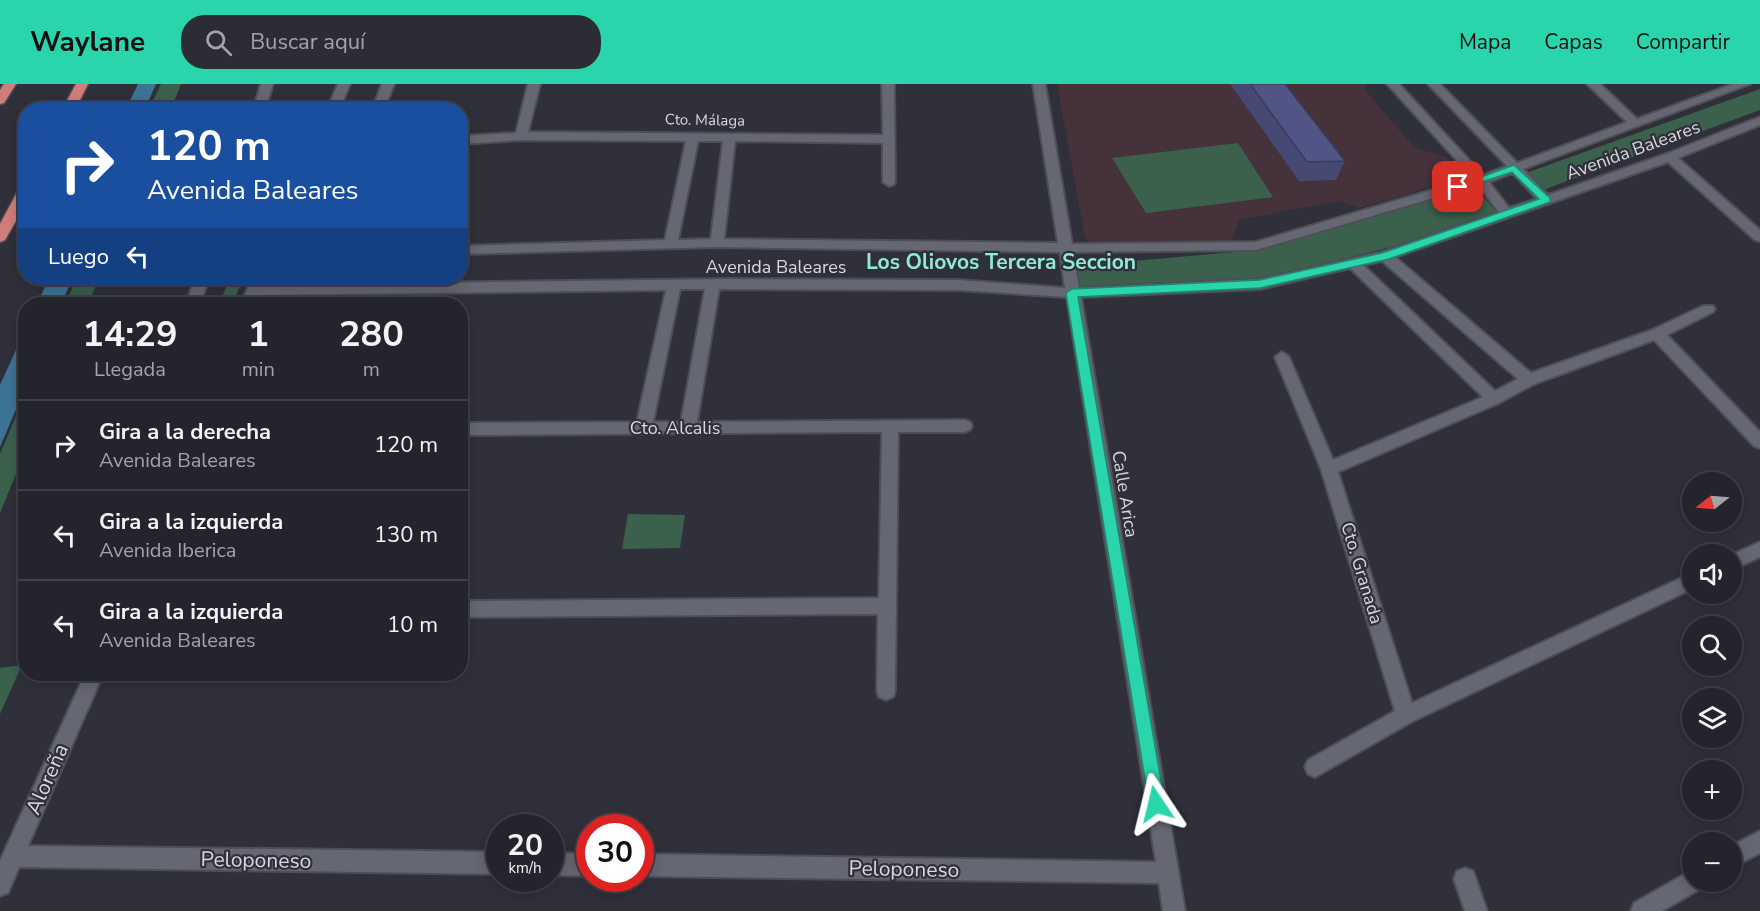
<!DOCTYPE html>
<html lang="es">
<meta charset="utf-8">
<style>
body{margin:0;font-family:"Nunito Sans",sans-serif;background:#2b2c34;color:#f1f3f6;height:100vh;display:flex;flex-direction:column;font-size:22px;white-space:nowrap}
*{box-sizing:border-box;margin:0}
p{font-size:20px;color:#a3a4a9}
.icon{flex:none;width:33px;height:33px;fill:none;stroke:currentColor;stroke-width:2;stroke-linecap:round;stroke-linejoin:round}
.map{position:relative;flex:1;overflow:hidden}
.side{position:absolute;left:18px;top:213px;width:450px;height:384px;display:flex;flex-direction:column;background:#23242c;border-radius:24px;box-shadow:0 3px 15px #0003,0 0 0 2px #404148}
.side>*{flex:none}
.hud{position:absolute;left:18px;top:18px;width:450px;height:183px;border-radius:24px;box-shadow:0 3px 15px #0003,0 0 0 2px #404148;background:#1a4fa0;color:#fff;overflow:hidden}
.needle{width:39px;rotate:253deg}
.fabs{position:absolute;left:1682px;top:388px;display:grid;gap:12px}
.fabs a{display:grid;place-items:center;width:60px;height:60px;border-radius:50%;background:#23242c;box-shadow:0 3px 15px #0003,0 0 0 2px #404148;font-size:30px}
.speed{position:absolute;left:486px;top:730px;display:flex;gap:12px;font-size:30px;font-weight:700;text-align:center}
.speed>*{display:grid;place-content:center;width:78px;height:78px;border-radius:50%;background:#23242c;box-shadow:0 3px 15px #0003,0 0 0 2px #404148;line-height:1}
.speed small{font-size:15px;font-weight:400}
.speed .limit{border:9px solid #d22;background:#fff;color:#111}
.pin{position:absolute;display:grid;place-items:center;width:51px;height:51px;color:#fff;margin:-26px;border-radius:12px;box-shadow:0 3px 9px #0006}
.me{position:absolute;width:66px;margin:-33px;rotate:350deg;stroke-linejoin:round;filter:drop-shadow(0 0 4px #0008)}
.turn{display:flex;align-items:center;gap:21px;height:126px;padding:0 30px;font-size:27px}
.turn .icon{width:78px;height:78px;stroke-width:2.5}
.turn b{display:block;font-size:42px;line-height:51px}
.then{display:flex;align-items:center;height:57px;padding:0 30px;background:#0003;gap:12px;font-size:22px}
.eta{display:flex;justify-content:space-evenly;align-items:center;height:102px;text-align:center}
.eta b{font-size:36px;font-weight:700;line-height:42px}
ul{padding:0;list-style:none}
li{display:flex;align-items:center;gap:18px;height:90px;padding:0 30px;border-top:2px solid #404148}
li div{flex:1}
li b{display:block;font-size:22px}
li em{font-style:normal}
header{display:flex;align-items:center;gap:36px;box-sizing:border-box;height:84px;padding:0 30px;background:#2ad5ac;color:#111}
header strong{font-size:28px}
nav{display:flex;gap:33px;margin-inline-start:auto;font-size:21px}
.search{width:420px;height:54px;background:#2b2c34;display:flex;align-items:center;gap:15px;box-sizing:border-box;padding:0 21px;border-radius:24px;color:#a3a4a9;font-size:22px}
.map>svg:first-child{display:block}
.education{fill:#45323a}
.green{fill:#3b614d}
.water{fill:#3d7496}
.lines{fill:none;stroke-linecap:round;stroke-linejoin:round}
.minor-casing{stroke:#4d4e56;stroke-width:4}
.motorway-casing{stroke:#4d4e56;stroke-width:3}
.minor{fill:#656772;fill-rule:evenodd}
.motorway{fill:#d27d7b;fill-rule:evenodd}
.wall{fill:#464973}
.building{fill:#515586;stroke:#393c5e;stroke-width:1.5}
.route{fill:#2ad5ac;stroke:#1b8a70;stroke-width:1.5}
.labels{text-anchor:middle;stroke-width:4.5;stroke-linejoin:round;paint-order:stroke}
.far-street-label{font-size:15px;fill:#d8d9df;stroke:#2f303a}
.street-label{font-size:18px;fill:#d8d9df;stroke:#2f303a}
.quarter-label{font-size:21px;font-weight:bold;fill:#8eeccf;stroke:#2f303a}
.near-street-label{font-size:21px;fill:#d8d9df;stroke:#2f303a}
</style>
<header>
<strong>Waylane</strong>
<div class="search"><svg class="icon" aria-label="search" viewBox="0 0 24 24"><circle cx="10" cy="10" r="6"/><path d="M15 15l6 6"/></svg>Buscar aquí</div>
<nav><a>Mapa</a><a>Capas</a><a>Compartir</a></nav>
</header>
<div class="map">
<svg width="1760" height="827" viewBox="0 0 1760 827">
<rect width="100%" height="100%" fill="#2f303a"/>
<path class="education" d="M1057 0H1368L1364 5 1414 63 1445 73 1461 89 1451 97 1360 124 1338 117 1239 136 1231 157 1092 159 1085 154Z"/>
<path class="green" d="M161 0H181L171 25H149Z
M1760 5V26L1543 106 1523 90Z
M1238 59 1273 113 1146 129 1112 74Z
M1474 102 1497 128 1410 158 1260 196 1078 212 1077 182 1257 166Z
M77 194H99L88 220H65Z
M230 194H244L232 220H219Z
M25 311V368L0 429V370Z
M628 430 685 431 680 464 622 465Z
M22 581 0 630V584Z"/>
<path class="water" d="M138 0H156L145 25H126Z
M49 194H73L61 220H37Z
M25 246V304L0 363V301Z"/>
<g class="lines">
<defs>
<path id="minor" d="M261 0H273L265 26H253Z
M338 0H350L339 26H327Z
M382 0H394L384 26H372Z
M528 0H540L528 48 883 51 882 0H894L895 98 893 101 889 102 883 98V59L735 57 724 155 1058 159 1033 0H1045L1072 160 1256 158 1473 94 1387 0H1399L1483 91 1507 82 1428 0H1440L1517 79 1627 38 1587 0H1600L1637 35 1733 0H1750L1523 85 1548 111 1666 70 1760 33V41L1678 74 1760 146V157L1755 156 1668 78 1395 173 1531 289 1652 246 1703 222H1713L1715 225 1713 228 1667 251 1760 348V364L1754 362 1654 256 1534 300 1499 319 1338 388 1412 619 1692 489V505L1413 637 1315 693 1308 690 1305 683 1308 676 1395 627 1321 385 1275 273 1282 268 1289 273 1333 376 1483 313 1350 184 1260 205 1081 213 1185 827H1163L1159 799 640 792V770L1156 778 1067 213 959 206 719 205 697 338 964 336 970 338 972 342 970 346 964 348H898L895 607 893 613 886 616 879 613 877 607 878 530 460 533V517L879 514 882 348 460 351V339L637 338 666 206 259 211 255 220H241L252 194H266L263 201 731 195 959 196 1065 204 1060 168 717 163 460 170V162L665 156 686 57 521 56 460 60V52L516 49ZM698 57H723L711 155 678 156ZM1513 89 1537 115 1509 124 1489 98ZM1478 101 1499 128 1382 168 1260 195 1079 204 1073 168 1256 166ZM1382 177 1518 295 1495 307 1363 181ZM680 205H705L681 338H653Z
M195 194H209L200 220H186Z
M1760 458V473L1731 486V471Z
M85 590H103L28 762 500 768V790L19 783 8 809 0 812V777Z
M1760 747V769L1731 784V762Z
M550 769 590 770V792L550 791Z
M1465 784 1473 787 1487 827H1465L1454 795 1457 787Z
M1692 786V798H1702L1700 805 1662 827H1631L1634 819Z"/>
<path id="motorway" d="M4 0H16L4 19 0 20V6Z
M76 0H88L75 26H62Z
M26 101V119L5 156 0 158V140L19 105Z"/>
</defs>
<use href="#minor" class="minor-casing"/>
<use href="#motorway" class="motorway-casing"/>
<use href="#minor" class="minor"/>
<use href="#motorway" class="motorway"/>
</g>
<path class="wall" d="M1230 0H1285L1345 77 1336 96 1299 97Z"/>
<path class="building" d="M1250 0H1285L1345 77 1307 78Z"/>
<path class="route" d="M1514 81 1550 114V118L1389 175 1260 204 1078 213 1165 720 1162 726 1156 728 1150 726 1066 209 1072 205 1260 196 1382 169 1539 115 1512 88 1458 106 1453 103Z"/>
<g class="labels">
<g class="far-street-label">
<text transform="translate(705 36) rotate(1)" y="5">Cto. Málaga</text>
</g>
<g class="street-label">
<text transform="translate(1633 66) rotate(-20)" y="6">Avenida Baleares</text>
<text x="776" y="189">Avenida Baleares</text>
<text x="675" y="350">Cto. Alcalis</text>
<text transform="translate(1125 410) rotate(81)" y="6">Calle Arica</text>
<text transform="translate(1362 489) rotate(73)" y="6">Cto. Granada</text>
</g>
<g class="quarter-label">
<text x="1001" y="185">Los Oliovos Tercera Seccion</text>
</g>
<g class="near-street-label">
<text transform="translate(47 695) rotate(-66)" y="7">Aloreña</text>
<text transform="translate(256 776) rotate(1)" y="7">Peloponeso</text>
<text transform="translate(904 785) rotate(1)" y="7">Peloponeso</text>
</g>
</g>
</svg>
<div class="fabs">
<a><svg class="needle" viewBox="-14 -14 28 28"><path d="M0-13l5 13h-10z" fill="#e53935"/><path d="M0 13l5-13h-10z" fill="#a3a4a9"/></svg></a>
<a><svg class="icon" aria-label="sound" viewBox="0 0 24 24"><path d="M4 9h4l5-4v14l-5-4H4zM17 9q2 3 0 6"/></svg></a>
<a><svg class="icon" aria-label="search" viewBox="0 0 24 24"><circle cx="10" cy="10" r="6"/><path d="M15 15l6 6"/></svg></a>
<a><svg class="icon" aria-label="layers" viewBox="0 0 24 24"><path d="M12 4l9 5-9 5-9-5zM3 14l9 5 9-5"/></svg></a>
<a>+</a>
<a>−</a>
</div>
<div class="speed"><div>20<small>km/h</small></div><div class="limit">30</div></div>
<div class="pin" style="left:1458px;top:103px;background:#d93025"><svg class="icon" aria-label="arrive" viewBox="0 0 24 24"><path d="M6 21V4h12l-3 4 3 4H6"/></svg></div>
<svg class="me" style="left:1156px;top:720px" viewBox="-20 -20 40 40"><path d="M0-17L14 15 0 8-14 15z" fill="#2ad5ac" stroke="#fff" stroke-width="4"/></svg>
<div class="hud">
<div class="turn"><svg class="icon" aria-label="right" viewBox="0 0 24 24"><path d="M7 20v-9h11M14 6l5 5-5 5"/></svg><div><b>120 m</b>Avenida Baleares</div></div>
<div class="then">Luego<svg class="icon" aria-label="left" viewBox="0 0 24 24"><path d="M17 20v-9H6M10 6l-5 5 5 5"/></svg></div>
</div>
<section class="side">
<div class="eta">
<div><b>14:29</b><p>Llegada</p></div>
<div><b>1</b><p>min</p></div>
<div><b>280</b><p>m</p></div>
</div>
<ul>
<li><svg class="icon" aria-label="right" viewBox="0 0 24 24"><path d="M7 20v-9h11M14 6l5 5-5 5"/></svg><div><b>Gira a la derecha</b><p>Avenida Baleares</p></div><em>120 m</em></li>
<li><svg class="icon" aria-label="left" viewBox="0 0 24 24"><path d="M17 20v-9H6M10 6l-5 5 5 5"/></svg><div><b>Gira a la izquierda</b><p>Avenida Iberica</p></div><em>130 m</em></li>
<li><svg class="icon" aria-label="left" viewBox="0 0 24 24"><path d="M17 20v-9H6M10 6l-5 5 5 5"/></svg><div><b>Gira a la izquierda</b><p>Avenida Baleares</p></div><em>10 m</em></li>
</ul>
</section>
</div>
